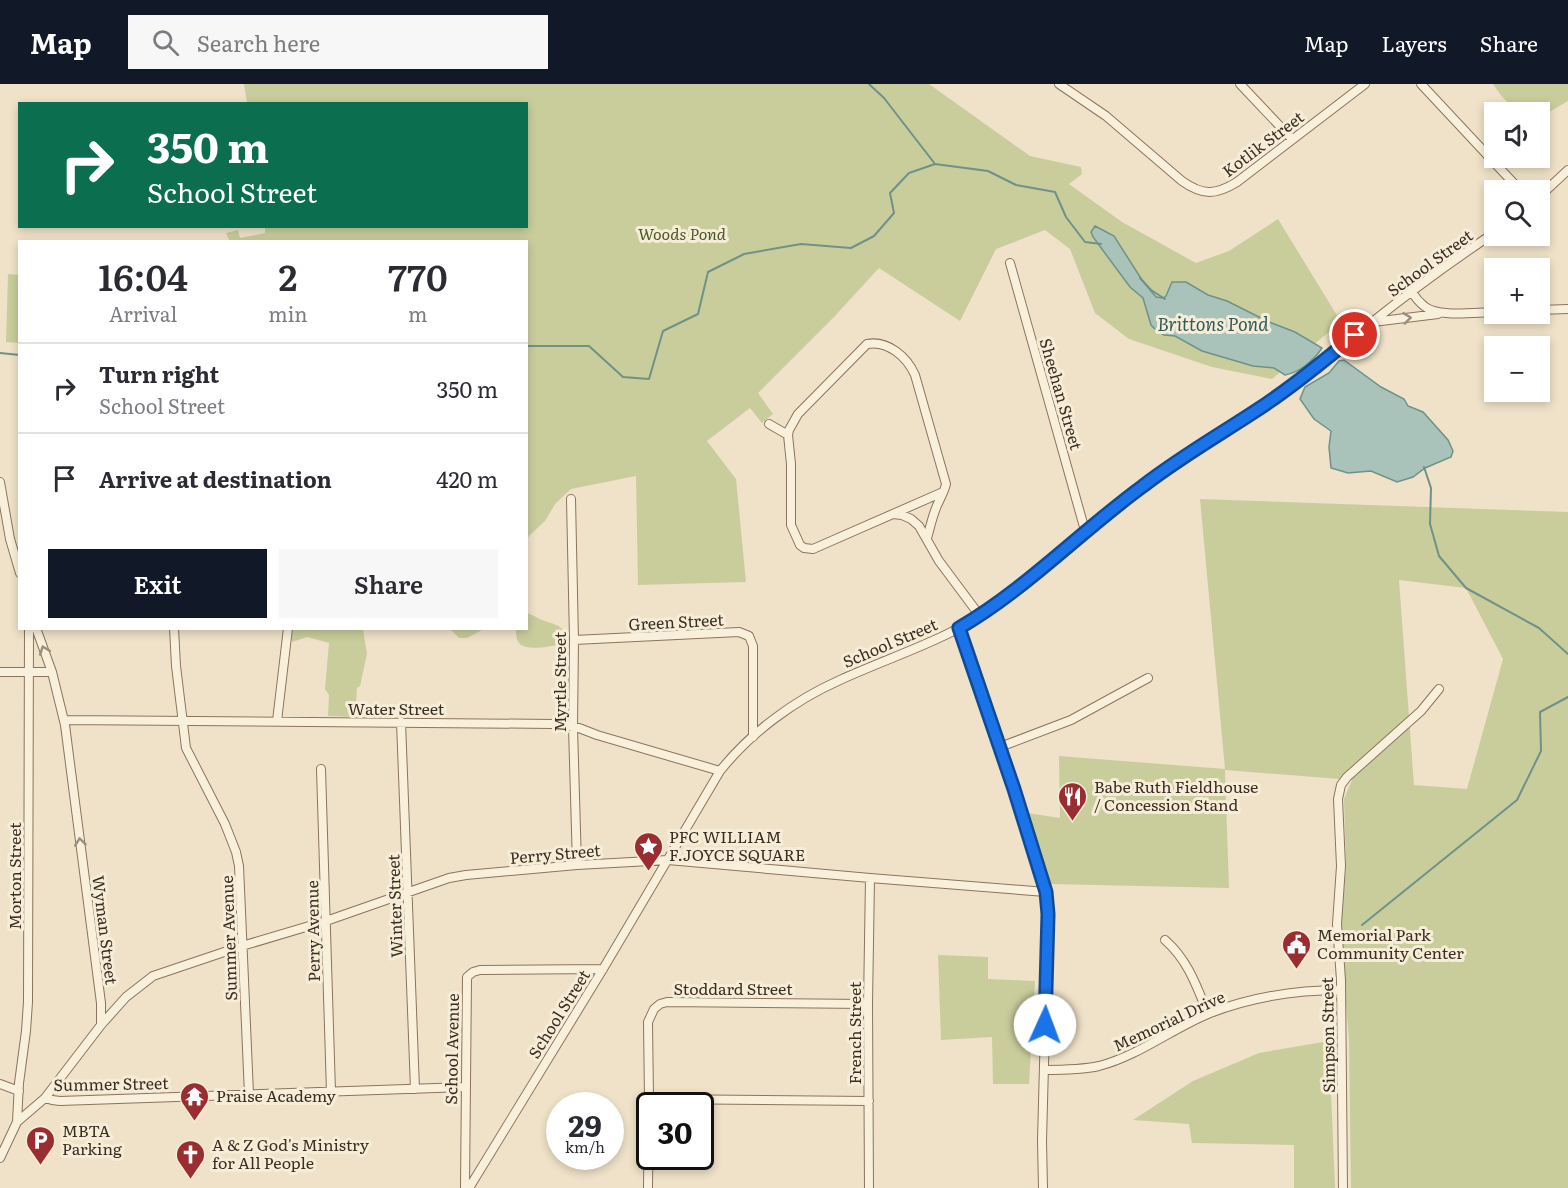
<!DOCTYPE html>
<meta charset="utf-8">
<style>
body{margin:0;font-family:Literata,serif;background:#f7f7f7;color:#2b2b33;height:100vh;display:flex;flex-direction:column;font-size:22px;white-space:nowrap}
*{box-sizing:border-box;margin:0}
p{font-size:20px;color:#7c7c81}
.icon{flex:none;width:33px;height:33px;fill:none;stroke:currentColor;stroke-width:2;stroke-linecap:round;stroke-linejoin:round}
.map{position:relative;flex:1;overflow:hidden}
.panel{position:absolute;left:18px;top:156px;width:510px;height:390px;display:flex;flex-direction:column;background:#fff;border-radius:0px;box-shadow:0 3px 9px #0003}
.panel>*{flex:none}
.top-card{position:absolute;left:18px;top:18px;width:510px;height:126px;border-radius:0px;box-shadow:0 3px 9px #0003;background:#0b6e4f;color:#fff;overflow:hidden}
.buttons{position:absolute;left:1484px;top:18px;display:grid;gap:12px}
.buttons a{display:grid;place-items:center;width:66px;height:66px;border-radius:0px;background:#fff;box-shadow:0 3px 9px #0003;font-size:30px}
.speed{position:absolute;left:546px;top:1008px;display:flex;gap:12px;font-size:30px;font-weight:700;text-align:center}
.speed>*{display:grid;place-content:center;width:78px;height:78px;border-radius:50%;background:#fff;box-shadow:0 3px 9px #0003;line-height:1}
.speed small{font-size:15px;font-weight:400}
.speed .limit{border:3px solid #111;border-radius:9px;background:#fff;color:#111}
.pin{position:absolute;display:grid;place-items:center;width:51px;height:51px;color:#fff;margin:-26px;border:3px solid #fff;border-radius:50%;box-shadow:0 2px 6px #0007}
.me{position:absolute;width:66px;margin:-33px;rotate:2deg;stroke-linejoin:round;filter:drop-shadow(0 0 4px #0008)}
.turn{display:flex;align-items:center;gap:21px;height:126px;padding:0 30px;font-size:27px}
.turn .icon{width:78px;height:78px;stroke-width:2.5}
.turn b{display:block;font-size:42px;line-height:51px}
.eta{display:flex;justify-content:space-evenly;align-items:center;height:102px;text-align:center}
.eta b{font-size:36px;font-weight:600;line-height:42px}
.action{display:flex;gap:12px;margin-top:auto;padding:12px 30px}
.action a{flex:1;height:69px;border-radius:0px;background:#111827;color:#fff;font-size:24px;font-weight:600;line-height:69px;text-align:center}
.action a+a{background:#f7f7f7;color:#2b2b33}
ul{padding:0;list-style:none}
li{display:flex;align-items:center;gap:18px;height:90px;padding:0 30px;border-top:2px solid #e1e1e2}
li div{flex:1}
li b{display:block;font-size:22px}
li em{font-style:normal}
header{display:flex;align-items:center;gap:36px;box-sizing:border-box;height:84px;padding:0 30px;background:#111827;color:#fff}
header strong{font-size:28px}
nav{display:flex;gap:33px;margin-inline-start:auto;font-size:21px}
.search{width:420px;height:54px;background:#f7f7f7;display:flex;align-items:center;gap:15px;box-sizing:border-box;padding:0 21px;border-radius:0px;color:#7c7c81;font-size:22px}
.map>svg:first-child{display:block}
.green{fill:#c9cd9c;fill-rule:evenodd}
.water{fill:#a9c3bb;stroke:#6f9288;stroke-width:1.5}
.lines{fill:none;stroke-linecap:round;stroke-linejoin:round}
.stream{stroke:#6f9288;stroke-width:2}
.minor-casing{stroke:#8b745d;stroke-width:10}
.minor{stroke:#f9f0dc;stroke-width:8}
.oneway{stroke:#9a8e7e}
.route-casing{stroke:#114b97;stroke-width:15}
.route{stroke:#1a73e8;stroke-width:10}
.labels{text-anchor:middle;stroke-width:6;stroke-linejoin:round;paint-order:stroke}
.street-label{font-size:16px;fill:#3c2d20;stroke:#f6edd8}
.park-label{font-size:16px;font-style:italic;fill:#4d5827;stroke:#f6edd8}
.poi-label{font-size:16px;fill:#3c2d20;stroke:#f6edd8;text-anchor:start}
.water-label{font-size:18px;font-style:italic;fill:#305b57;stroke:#f6edd8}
</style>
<header>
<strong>Map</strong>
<div class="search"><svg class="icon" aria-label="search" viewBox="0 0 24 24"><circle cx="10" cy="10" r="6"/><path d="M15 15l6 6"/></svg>Search here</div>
<nav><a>Map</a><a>Layers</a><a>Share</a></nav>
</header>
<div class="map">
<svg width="1568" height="1104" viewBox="0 0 1568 1104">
<rect width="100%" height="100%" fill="#efe2c8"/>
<path class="green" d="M244 0H929L1030 72 1081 83 1082 90 1069 100 1122 138 1196 179 1229 167 1278 135 1341 238 1272 295 1212 283 1129 255 1095 229 1070 165 1045 146 996 165 960 237 879 184 833 234 758 309 773 330 762 339 750 324 707 357 736 395 746 498 638 501 636 392 571 405 555 420 545 437 529 452 527 457 526 158H225L229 156 226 149 238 146 240 154 265 149V142H526V20L247 19Z
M1493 0H1568V17L1544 31H1539V28C1515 28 1506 20 1493 0Z
M8 190 19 191V259L6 258Z
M1200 415 1568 428V1104H1351L1349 956 1344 896 1341 836 1346 783 1344 715 1352 696 1225 686 1229 804 1050 800 1027 729 1060 734 1059 672 1225 685ZM1399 496 1466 504 1503 575 1467 705 1414 701Z
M527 529C533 531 539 535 545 537 557 541 570 544 562 560 552 562 526 568 519 559 516 555 516 549 516 545L526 544Z
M292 545H363L367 570 360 602 357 604 355 633 328 632 329 611 325 605 329 559 307 553 292 558Z
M450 545H484L467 554H459Z
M938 871 988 873V895L1035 897 1029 1000H993L992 953 941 956Z
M1329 957 1335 1104H1294V1061L1192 1059 1189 1040 1133 1036 1193 997 1259 969Z"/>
<path class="water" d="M1095 142 1114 152 1142 196 1156 213 1163 214 1166 212 1172 198H1186L1208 211 1227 217 1269 238 1295 248 1322 264C1314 276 1299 289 1285 291L1274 284 1253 282 1202 267 1175 252 1164 251 1157 247 1151 241 1143 214 1130 203 1093 153 1091 148Z
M1344 276 1381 303 1404 315 1408 322 1423 328 1448 356 1453 367 1451 373 1425 384 1413 393 1397 398 1371 387 1348 389 1331 384 1329 363 1331 347 1314 335 1300 315 1305 303 1329 289 1339 277Z"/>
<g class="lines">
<path class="stream" d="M869 0 884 14 935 80 988 87 1016 101 1055 108 1066 133 1085 158 1101 160
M1140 194 1151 206 1165 215
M526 262H589L623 293 649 295 663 247 698 230 708 188 744 170 801 160 851 164 874 152 894 129 890 109 909 89 935 80
M0 269 20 271
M1424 383 1431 404 1430 440 1439 472 1466 504 1539 544 1568 570
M1362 841 1517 716 1541 667 1540 628 1568 613"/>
<defs>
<path id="minor" d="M1059 0 1106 32 1182 97C1203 112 1216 111 1237 98L1365 0
M1240 0 1292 55
M1421 0 1520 106
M1539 113 1568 86
M1010 179 1084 443 1088 447
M1412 208C1415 213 1419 218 1424 222 1438 234 1476 228 1494 228
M1539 226 1568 225
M1373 238 1438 230
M769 340 788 351
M0 398 10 455 20 489
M571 415 574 556 573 643 577 781
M893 430 902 431 911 435 919 442 939 477 980 532
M927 454C930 444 932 434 936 424 939 416 944 409 946 400L915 291C907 273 888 256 867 260L798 330 789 346 788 351 791 380V441L800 461 804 464 813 465 943 408
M36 544 52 588 65 641 101 919V941
M174 544 176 582 186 664 225 740 236 768 239 782 249 1010
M959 544 1000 663 1046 808 1048 830 1042 1057 1043 1104
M574 556 739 548 749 552 753 562V653
M0 588H52
M64 636 554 640 579 644 597 651 720 687
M277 637 288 544
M401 638 415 1005
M1000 663 1071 636 1148 594
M321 685 331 1008
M1165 856C1188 876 1197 903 1208 930
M1044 986C1062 986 1081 986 1099 982 1138 972 1173 944 1210 929 1252 913 1296 906 1341 906
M0 1000 19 1007
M45 1014 52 1016 60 1017 465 1003
M649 1015 648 938 654 925 660 920 667 918 868 920
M17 1038 19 999 26 947 28 918 29 544
M0 1074 17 1038 45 1014 101 941 126 913 153 892 242 862 326 837 449 794 466 791 577 781 668 776 870 794 1046 808
M465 1104 467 893 473 888 480 886 603 885
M469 1104 603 885 720 687C751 648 795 616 840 596 886 575 936 559 979 533 992 525 1005 514 1017 504 1055 475 1090 443 1127 413 1177 374 1233 344 1285 306 1314 285 1342 261 1371 239 1411 207 1452 177 1494 149
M648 1104 649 1015 869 1017
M869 1104 868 920 870 794
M1343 1104 1341 896 1337 840 1341 782 1338 715 1341 701 1347 693 1421 627 1439 605"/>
</defs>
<use href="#minor" class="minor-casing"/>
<use href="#minor" class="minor"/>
</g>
<defs><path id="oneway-chevron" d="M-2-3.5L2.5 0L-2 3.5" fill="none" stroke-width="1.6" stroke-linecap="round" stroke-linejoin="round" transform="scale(1.5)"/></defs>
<g class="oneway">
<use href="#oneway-chevron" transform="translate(1407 234) rotate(-7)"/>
<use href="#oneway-chevron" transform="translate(44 566) rotate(-111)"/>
<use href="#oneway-chevron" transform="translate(80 758) rotate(-97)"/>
</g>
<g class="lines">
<defs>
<path id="route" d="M1045 941 1048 830 1046 808 1014 705 959 544C1026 505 1080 448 1143 402 1179 374 1219 351 1257 326 1291 304 1324 277 1355 251"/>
</defs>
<use href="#route" class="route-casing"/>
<use href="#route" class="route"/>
</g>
<defs>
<symbol id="restaurant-pin" viewBox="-11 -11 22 30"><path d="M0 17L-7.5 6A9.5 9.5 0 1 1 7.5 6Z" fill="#9a2d31" stroke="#f6edd8"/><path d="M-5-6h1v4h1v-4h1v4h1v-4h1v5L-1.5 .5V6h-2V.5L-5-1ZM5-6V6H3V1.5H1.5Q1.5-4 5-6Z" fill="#fff"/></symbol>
<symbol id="sight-pin" viewBox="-11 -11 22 30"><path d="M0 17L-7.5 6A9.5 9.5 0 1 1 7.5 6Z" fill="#9a2d31" stroke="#f6edd8"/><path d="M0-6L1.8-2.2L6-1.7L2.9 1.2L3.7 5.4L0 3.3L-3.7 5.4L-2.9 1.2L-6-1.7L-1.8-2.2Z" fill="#fff"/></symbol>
<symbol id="civic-pin" viewBox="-11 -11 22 30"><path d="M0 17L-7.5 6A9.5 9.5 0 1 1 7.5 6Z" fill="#9a2d31" stroke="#f6edd8"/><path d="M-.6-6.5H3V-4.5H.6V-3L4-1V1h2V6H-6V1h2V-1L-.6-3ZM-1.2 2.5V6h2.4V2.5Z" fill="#fff"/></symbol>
<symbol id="temple-pin" viewBox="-11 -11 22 30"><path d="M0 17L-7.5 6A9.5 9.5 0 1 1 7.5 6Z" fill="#9a2d31" stroke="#f6edd8"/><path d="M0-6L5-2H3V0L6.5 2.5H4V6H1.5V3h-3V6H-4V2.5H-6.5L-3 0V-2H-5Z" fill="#fff"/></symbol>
<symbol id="parking-pin" viewBox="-11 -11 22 30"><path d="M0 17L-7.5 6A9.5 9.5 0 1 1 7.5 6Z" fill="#9a2d31" stroke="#f6edd8"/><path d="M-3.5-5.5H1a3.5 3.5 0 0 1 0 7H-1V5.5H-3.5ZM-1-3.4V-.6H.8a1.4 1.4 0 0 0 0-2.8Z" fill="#fff"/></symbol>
<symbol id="church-pin" viewBox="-11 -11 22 30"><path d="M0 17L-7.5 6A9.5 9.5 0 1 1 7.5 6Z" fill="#9a2d31" stroke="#f6edd8"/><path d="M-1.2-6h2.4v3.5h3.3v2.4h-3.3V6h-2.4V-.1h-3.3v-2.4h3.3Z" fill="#fff"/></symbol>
</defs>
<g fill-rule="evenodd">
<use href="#restaurant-pin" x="1056" y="696" width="33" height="45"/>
<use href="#sight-pin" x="632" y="746" width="33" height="45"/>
<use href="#civic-pin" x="1280" y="844" width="33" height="45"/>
<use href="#temple-pin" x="178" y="996" width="33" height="45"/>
<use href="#parking-pin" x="24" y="1040" width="33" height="45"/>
<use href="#church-pin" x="174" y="1054" width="33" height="45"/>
</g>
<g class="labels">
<g class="street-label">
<text transform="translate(1263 60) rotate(-37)" y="6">Kotlik Street</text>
<text transform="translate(1430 179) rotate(-36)" y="6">School Street</text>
<text transform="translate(1061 310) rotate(74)" y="6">Sheehan Street</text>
<text transform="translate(676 538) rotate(-3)" y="6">Green Street</text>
<text transform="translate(890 559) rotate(-23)" y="6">School Street</text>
<text transform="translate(560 598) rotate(-90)" y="6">Myrtle Street</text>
<text x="396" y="631">Water Street</text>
<text transform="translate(555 770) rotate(-5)" y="6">Perry Street</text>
<text transform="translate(15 792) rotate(-90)" y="6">Morton Street</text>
<text transform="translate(395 822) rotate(-92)" y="6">Winter Street</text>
<text transform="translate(105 846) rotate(83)" y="6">Wyman Street</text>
<text transform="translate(313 847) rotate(-91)" y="6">Perry Avenue</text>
<text transform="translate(229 854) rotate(-92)" y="6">Summer Avenue</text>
<text x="733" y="911">Stoddard Street</text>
<text transform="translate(559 930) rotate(-58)" y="6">School Street</text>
<text transform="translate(1169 937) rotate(-25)" y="6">Memorial Drive</text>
<text transform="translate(855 949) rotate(-90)" y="6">French Street</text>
<text transform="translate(1328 951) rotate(-91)" y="6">Simpson Street</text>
<text transform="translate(452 965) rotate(-89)" y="6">School Avenue</text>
<text transform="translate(111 1000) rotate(-1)" y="6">Summer Street</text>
</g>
<g class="park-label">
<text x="682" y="156">Woods Pond</text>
</g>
<g class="poi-label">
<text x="1094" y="709">Babe Ruth Fieldhouse<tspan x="1094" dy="18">/ Concession Stand</tspan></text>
<text x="669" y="759">PFC WILLIAM<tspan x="669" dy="18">F.JOYCE SQUARE</tspan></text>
<text x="1317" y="857">Memorial Park<tspan x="1317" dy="18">Community Center</tspan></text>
<text x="216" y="1018">Praise Academy</text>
<text x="62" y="1053">MBTA<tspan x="62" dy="18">Parking</tspan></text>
<text x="212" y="1067">A &amp; Z God's Ministry<tspan x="212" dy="18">for All People</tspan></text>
</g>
<g class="water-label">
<text x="1213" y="247">Brittons Pond</text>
</g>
</g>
</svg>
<div class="buttons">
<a><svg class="icon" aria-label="sound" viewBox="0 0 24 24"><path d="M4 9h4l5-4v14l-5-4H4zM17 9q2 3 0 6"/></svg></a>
<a><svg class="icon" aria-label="search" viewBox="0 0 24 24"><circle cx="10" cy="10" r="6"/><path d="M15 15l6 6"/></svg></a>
<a>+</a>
<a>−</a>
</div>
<div class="speed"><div>29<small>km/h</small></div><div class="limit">30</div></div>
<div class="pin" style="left:1355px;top:251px;background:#d93025"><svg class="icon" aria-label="arrive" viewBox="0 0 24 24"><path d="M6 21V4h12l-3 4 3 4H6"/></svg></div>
<svg class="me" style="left:1045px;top:941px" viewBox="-20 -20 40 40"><circle r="19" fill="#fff"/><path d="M0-13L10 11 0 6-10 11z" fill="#1a73e8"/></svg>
<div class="top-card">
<div class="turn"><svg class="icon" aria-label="right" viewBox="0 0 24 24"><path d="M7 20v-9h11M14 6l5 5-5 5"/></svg><div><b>350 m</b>School Street</div></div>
</div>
<section class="panel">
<div class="eta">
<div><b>16:04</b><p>Arrival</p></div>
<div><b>2</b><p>min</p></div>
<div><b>770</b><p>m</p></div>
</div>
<ul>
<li><svg class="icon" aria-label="right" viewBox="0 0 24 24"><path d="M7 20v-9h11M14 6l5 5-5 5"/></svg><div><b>Turn right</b><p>School Street</p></div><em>350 m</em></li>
<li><svg class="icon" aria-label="arrive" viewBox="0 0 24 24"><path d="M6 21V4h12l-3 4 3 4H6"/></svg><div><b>Arrive at destination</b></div><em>420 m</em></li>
</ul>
<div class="action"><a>Exit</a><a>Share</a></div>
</section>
</div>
